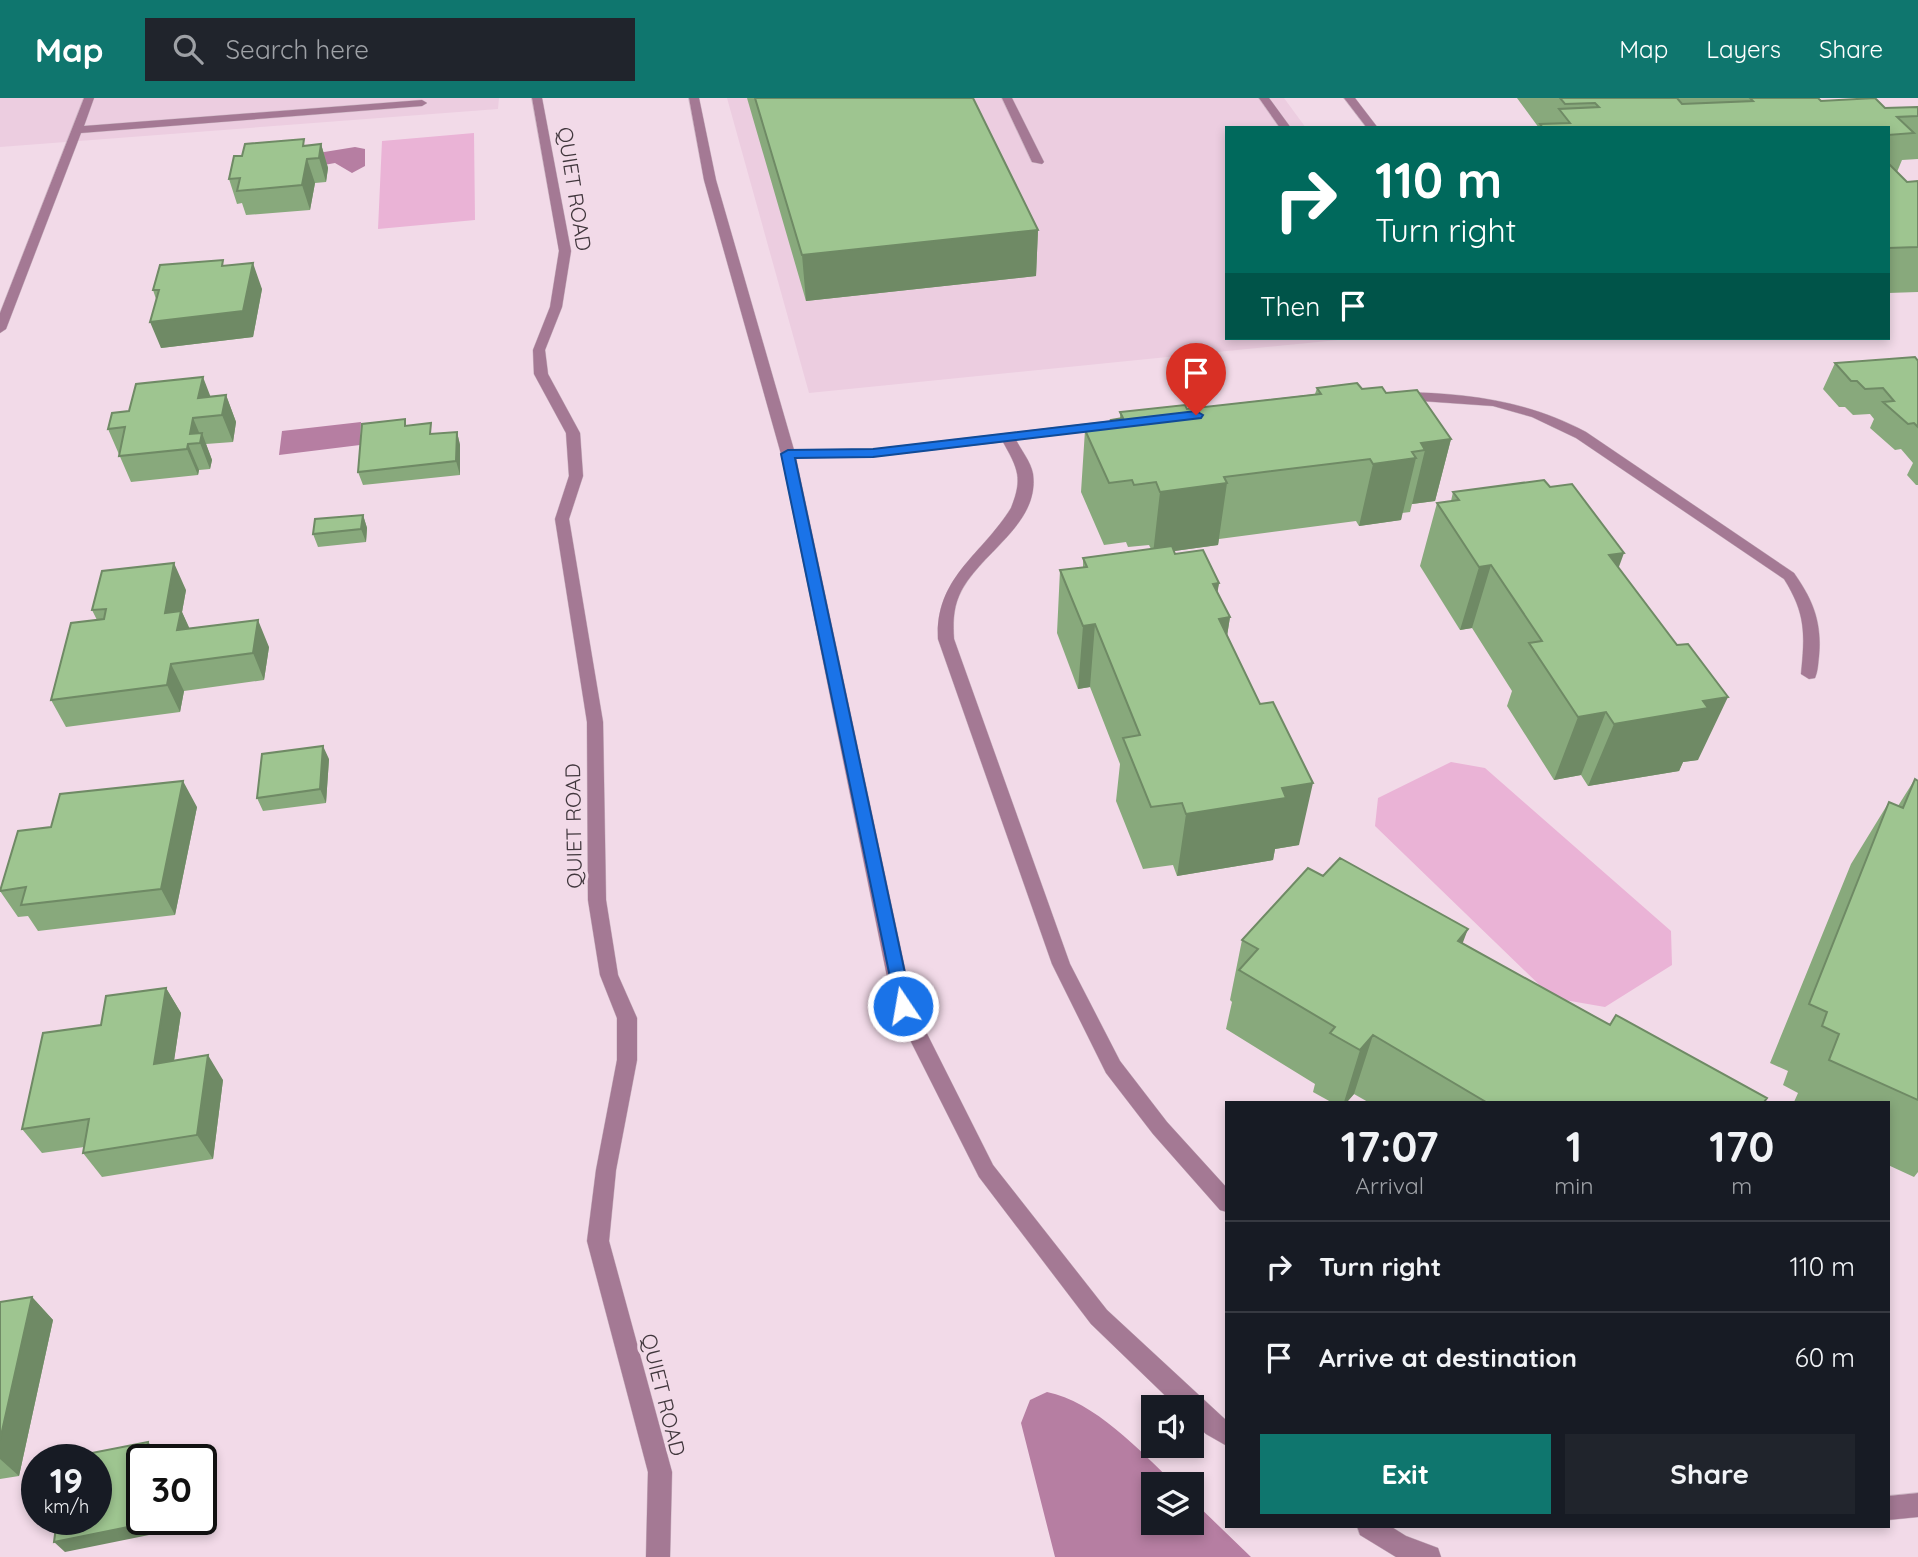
<!DOCTYPE html>
<style>
body{margin:0;font-family:Quicksand,sans-serif;background:#20242c;color:#f1f3f6;height:100vh;display:flex;flex-direction:column;font-size:26px;white-space:nowrap}
*{box-sizing:border-box;margin:0}
p{font-size:23px;color:#9ea1a6}
.icon{flex:none;width:38px;height:38px;fill:none;stroke:currentColor;stroke-width:2;stroke-linecap:round;stroke-linejoin:round}
.map{position:relative;flex:1;overflow:hidden}
.details{position:absolute;left:1225px;top:1003px;width:665px;height:427px;display:flex;flex-direction:column;background:#171b24;border-radius:0px;box-shadow:0 4px 10px #0003}
.details>*{flex:none}
.guide{position:absolute;left:1225px;top:28px;width:665px;height:214px;border-radius:0px;box-shadow:0 4px 10px #0003;background:#00695c;color:#fff;overflow:hidden}
.buttons{position:absolute;left:1141px;top:1297px;display:grid;gap:14px}
.buttons a{display:grid;place-items:center;width:63px;height:63px;border-radius:0px;background:#171b24;box-shadow:0 4px 10px #0003;font-size:35px}
.speed{position:absolute;left:21px;top:1346px;display:flex;gap:14px;font-size:35px;font-weight:700;text-align:center}
.speed>*{display:grid;place-content:center;width:91px;height:91px;border-radius:50%;background:#171b24;box-shadow:0 4px 10px #0003;line-height:1}
.speed small{font-size:18px;font-weight:400}
.speed .limit{border:4px solid #111;border-radius:10px;background:#fff;color:#111}
.pin{position:absolute;display:grid;place-items:center;width:60px;height:60px;color:#fff;margin:-72px -30px;border-radius:50% 50% 50% 0;rotate:-45deg;box-shadow:0 0 7px #0007}
.pin .icon{rotate:45deg}
.me{position:absolute;width:77px;margin:-38px;rotate:348deg;stroke-linejoin:round;filter:drop-shadow(0 0 5px #0008)}
.turn{display:flex;align-items:center;gap:24px;height:147px;padding:0 35px;font-size:32px}
.turn .icon{width:91px;height:91px;stroke-width:2.5}
.turn b{display:block;font-size:49px;line-height:60px}
.then{display:flex;align-items:center;height:66px;padding:0 35px;background:#0003;gap:14px;font-size:26px}
.eta{display:flex;justify-content:space-evenly;align-items:center;height:119px;text-align:center}
.eta b{font-size:42px;font-weight:700;line-height:49px}
.primary-button{display:flex;gap:14px;margin-top:auto;padding:14px 35px}
.primary-button a{flex:1;height:80px;border-radius:0px;background:#0f766e;color:#fff;font-size:28px;font-weight:700;line-height:80px;text-align:center}
.primary-button a+a{background:#20242c;color:#f1f3f6}
ul{padding:0;list-style:none}
li{display:flex;align-items:center;gap:21px;height:91px;padding:0 35px;border-top:2px solid #363941}
li div{flex:1}
li b{display:block;font-size:26px}
li em{font-style:normal}
header{display:flex;align-items:center;gap:42px;box-sizing:border-box;height:98px;padding:0 35px;background:#0f766e;color:#fff}
header strong{font-size:33px}
nav{display:flex;gap:38px;margin-inline-start:auto;font-size:24px}
.search{width:490px;height:63px;background:#20242c;display:flex;align-items:center;gap:18px;box-sizing:border-box;padding:0 24px;border-radius:0px;color:#9ea1a6;font-size:26px}
.map>svg:first-child{display:block}
.built{fill:#eccde0}
.green{fill:#eab3d6}
.water{fill:#b67ea2}
.lines{fill:none;stroke-linecap:round;stroke-linejoin:round}
.minor-casing{stroke:#cfb9c6;stroke-width:1}
.minor{fill:#a47994;fill-rule:evenodd}
.wall{fill:#88a97c}
.shaded-wall{fill:#6f8a65}
.building{fill:#9ec590;stroke:#6f8a65;stroke-width:2}
.route{fill:#1a73e8;stroke:#114b97;stroke-width:2}
.labels{text-anchor:middle;stroke-width:6;stroke-linejoin:round;paint-order:stroke}
.street-label{font-size:21px;fill:#41373d;stroke:#f2dae8}
</style>
<header>
<strong>Map</strong>
<div class="search"><svg class="icon" aria-label="search" viewBox="0 0 24 24"><circle cx="10" cy="10" r="6"/><path d="M15 15l6 6"/></svg>Search here</div>
<nav><a>Map</a><a>Layers</a><a>Share</a></nav>
</header>
<div class="map">
<svg width="1918" height="1459" viewBox="0 0 1918 1459">
<rect width="100%" height="100%" fill="#f2dae8"/>
<path class="built" d="M0 0H499L498 11 0 49Z
M727 0H1284L1306 30H1227V240H1358L809 295Z"/>
<path class="green" d="M474 35 475 122 378 131 382 43Z
M1451 664 1485 670 1671 833 1672 867 1605 909 1553 900 1375 728 1378 700Z"/>
<path class="water" d="M355 49 365 51V68L352 75 335 65 324 67 318 55Z
M361 324 360 347 279 357 282 333Z
M1047 1294C1094 1303 1140 1353 1175 1386H1153V1424H1192V1402L1251 1459H1055L1021 1325 1030 1302Z"/>
<g class="lines">
<defs>
<path id="minor" d="M84 0H94L84 28 422 2 427 5 422 8 81 35 6 231 0 235V215Z
M532 0H542L571 153 562 209 545 252 548 276 580 335 583 378 569 421 603 624 606 802 618 877 637 920V962L616 1072 609 1143 672 1374 670 1459H646L648 1374 587 1143 596 1072 617 962V920L600 877 588 802 587 624 555 421 569 378 566 335 534 276 533 252 550 209 559 153Z
M689 0H699L716 82 794 352 873 351 1134 320 1141 324 1134 328 1016 342C1021 352 1031 364 1033 376 1040 428 977 456 959 498 953 512 953 527 954 541L1070 866 1120 963 1167 1024 1227 1090V1114L1220 1112 1153 1036 1106 975 1052 866 938 541C935 479 982 457 1011 410 1023 380 1018 371 1003 344L873 359 796 360 913 908 993 1067 1107 1212 1227 1323V1348L1206 1336 1192 1323V1309H1177L1091 1226 979 1079 893 908 781 356 704 82Z
M1002 0H1012L1044 64 1042 66 1032 64Z
M1259 0H1269L1291 30H1280Z
M1344 0H1355L1378 30H1367Z
M1398 294C1465 295 1526 302 1586 334L1794 475C1813 502 1822 524 1819 558 1818 566 1818 573 1815 580L1809 581 1801 576C1805 536 1806 516 1784 481L1576 340 1532 319 1493 308 1393 301 1391 298Z
M1918 1395V1419L1888 1422V1398Z
M1357 1428H1390L1406 1438 1438 1450 1441 1459H1396L1360 1437Z"/>
</defs>
<use href="#minor" class="minor-casing"/>
<use href="#minor" class="minor"/>
</g>
<path class="wall" d="M747 0H973L1038 132 1036 178 806 203Z
M1517 0H1818L1821 3 1885 10 1918 9V61L1902 62 1897 74 1907 84 1918 83V194L1888 195V30H1539Z
M321 46 328 70 326 84 315 85 310 112 246 117 242 105 237 106 229 81 242 58Z
M225 168 262 191 253 239 161 250 156 201 153 192Z
M1918 263V387H1916L1907 377 1913 365 1901 351 1895 352 1870 330 1874 321 1870 316 1853 317 1845 309H1839L1823 291 1835 265Z
M1317 290 1362 291 1386 295 1451 341 1435 403 1412 406 1410 414 1402 415 1401 422 1359 428 1356 423 1219 441 1218 447 1174 453 1175 456 1219 485 1217 494 1230 519 1227 538 1299 747 1275 751 1273 762 1177 778 1173 767 1143 771 1116 703 1120 666 1090 589 1078 591 1057 535 1060 472 1083 469V460L1151 451 1149 447 1128 449 1126 444 1104 447 1081 394 1085 332 1110 329 1111 322 1120 320V314L1187 311 1315 296Z
M226 297 236 324 233 344 206 346 212 362 210 371 199 372 198 377 131 384 108 331 211 299Z
M407 328 434 336 457 334 460 347V377L363 387 358 374Z
M1453 394 1619 470 1698 662 1683 664 1679 673 1588 688 1581 677 1554 682 1507 608 1512 593 1472 530 1460 532 1420 468 1437 405 1451 403Z
M363 417 367 430 366 444 318 449 313 436Z
M186 492 182 514 189 531 269 549 264 582 184 593 180 614 66 629 51 602 97 522 92 512Z
M329 661 326 705 263 713 257 700Z
M1915 681 1918 683V1074L1914 1079 1888 1067V1004H1794L1798 995 1783 987 1788 973 1770 965 1851 766 1889 704 1898 708Z
M197 709 175 817 38 833 28 818 18 819 0 793 51 729Z
M1323 778 1462 845 1610 927 1764 1004H1368L1354 996 1347 1004H1331L1313 994 1315 986 1226 931 1232 904 1230 902 1242 842Z
M166 890 181 915 174 962 223 982 213 1061 102 1079 83 1055 84 1049 42 1055 22 1031 101 927Z
M32 1199 53 1222 19 1378 0 1381V1204Z"/>
<path class="shaded-wall" d="M321 46 328 70 326 84 319 60Z
M307 61 315 85 310 112 302 87Z
M1038 132 1036 178 806 203 802 157Z
M253 165 262 191 253 239 161 250 150 224Z
M203 279 213 305 198 300Z
M226 297 236 324 233 344 222 317Z
M193 320 201 339 202 335 212 362 210 371 200 345 190 336Z
M457 334 460 347V377L456 363Z
M1451 341 1435 403 1412 406 1425 352 1421 345Z
M188 346 199 372 198 377 187 351Z
M1416 360 1401 422 1359 428 1373 366Z
M1227 385 1218 447 1153 456 1160 394Z
M363 417 367 430 366 444 361 431Z
M1624 455 1601 518 1609 457Z
M174 465 186 492 182 514 194 540 190 559 165 515Z
M1491 467 1472 530 1460 532 1479 469Z
M1219 485 1209 548 1213 486Z
M1230 519 1220 582 1219 521Z
M258 522 269 549 264 582 253 555Z
M1095 526 1090 589 1078 591 1083 528Z
M171 566 184 593 180 614 167 587Z
M1728 599 1698 662 1683 664 1679 673 1588 688 1614 626 1703 603Z
M1606 614 1581 677 1554 682 1578 619Z
M323 648 329 661 326 705 320 691Z
M183 683 197 709 175 817 161 791Z
M1313 685 1299 747 1275 751 1273 762 1177 778 1186 716 1282 690Z
M1468 831 1445 892 1458 843Z
M166 890 181 915 170 991 154 966Z
M1373 937 1354 996 1347 1004H1344L1360 952Z
M208 957 223 982 213 1061 197 1037Z
M32 1199 53 1222 19 1378 0 1361V1342Z
M148 1344 158 1355 157 1362H146Z
M142 1399V1421H151L149 1437 65 1454 54 1444Z"/>
<path class="building" d="M755 0H973L1038 132 802 157Z
M1560 0H1677L1682 6 1753 3 1750 0H1818L1821 3 1875 0 1885 10 1918 9V18L1897 19 1914 35 1888 37V30H1543L1540 26 1570 25 1559 11 1599 9 1595 5 1565 6Z
M304 41 303 48 321 46 319 60 307 61 302 87 237 93 240 80 229 81 234 58H242L245 46Z
M1888 65 1907 84 1918 83V149L1888 150Z
M223 162 222 168 253 165 243 213 150 224 159 192H153L160 167Z
M1915 259 1918 263V329L1914 325 1908 326 1883 304 1894 303 1883 290 1865 291 1857 283H1851L1835 265Z
M203 279 198 300 226 297 222 317 193 320 190 336 202 335 200 345 188 346 187 351 119 358 125 329 108 331 112 315 129 313 136 286Z
M1357 285 1362 291 1382 289 1386 295 1417 292 1451 341 1421 345 1425 352 1412 354 1416 360 1373 366 1370 361 1224 379 1227 385 1160 394 1156 384 1134 387 1132 382 1109 385 1085 332 1114 328 1111 322 1123 320 1120 314 1185 307 1187 311 1321 296 1317 290Z
M405 321V328L431 325 430 336 457 334 456 363 358 374 362 326Z
M1544 382 1550 389 1572 386 1624 455 1609 457 1677 547 1688 546 1728 599 1703 603 1708 610 1614 626 1606 614 1578 619 1529 545 1542 543 1491 467 1479 469 1437 405 1459 402 1453 394Z
M363 417 361 431 313 436 315 421Z
M1172 448 1175 456 1203 452 1219 485 1213 486 1230 519 1219 521 1260 606 1273 604 1313 685 1282 690 1286 700 1186 716 1182 705 1151 709 1123 640 1140 637 1095 526 1083 528 1060 472 1087 469 1083 460Z
M174 465 165 515 181 513 177 532 258 522 253 555 171 566 167 587 51 602 71 525 104 521 106 511 92 512 102 473Z
M323 648 320 691 257 700 262 656Z
M1915 681 1918 683V1002L1829 962 1839 936 1822 928 1827 914 1809 906 1889 704 1903 710Z
M183 683 161 791 21 807 26 789 0 793 18 733 51 729 60 696Z
M1340 760 1468 831 1458 843 1610 927 1616 917 1767 1000 1764 1004H1486L1373 937 1360 952 1330 935 1335 929 1239 872 1258 851 1242 842 1308 770 1323 778Z
M166 890 154 966 208 957 197 1037 83 1055 89 1021 22 1031 43 935 101 927 106 898Z
M32 1199 0 1342V1204Z
M148 1344 146 1362H142V1399L138 1427 54 1444 57 1421H96V1362H66V1360Z"/>
<path class="route" d="M1196 313 1203 317 1201 320 873 359 795 360 912 908 903 916 897 913 781 356 788 352 873 351Z"/>
<g class="labels">
<g class="street-label">
<text transform="translate(574 91) rotate(81)" y="7">QUIET ROAD</text>
<text transform="translate(574 728) rotate(-91)" y="7">QUIET ROAD</text>
<text transform="translate(663 1297) rotate(76)" y="7">QUIET ROAD</text>
</g>
</g>
</svg>
<div class="buttons">
<a><svg class="icon" aria-label="sound" viewBox="0 0 24 24"><path d="M4 9h4l5-4v14l-5-4H4zM17 9q2 3 0 6"/></svg></a>
<a><svg class="icon" aria-label="layers" viewBox="0 0 24 24"><path d="M12 4l9 5-9 5-9-5zM3 14l9 5 9-5"/></svg></a>
</div>
<div class="speed"><div>19<small>km/h</small></div><div class="limit">30</div></div>
<div class="pin" style="left:1196px;top:317px;background:#d93025"><svg class="icon" aria-label="arrive" viewBox="0 0 24 24"><path d="M6 21V4h12l-3 4 3 4H6"/></svg></div>
<svg class="me" style="left:903px;top:908px" viewBox="-20 -20 40 40"><circle r="17" fill="#1a73e8" stroke="#fff" stroke-width="3"/><path d="M0-11L8 9 0 5-8 9z" fill="#fff"/></svg>
<div class="guide">
<div class="turn"><svg class="icon" aria-label="right" viewBox="0 0 24 24"><path d="M7 20v-9h11M14 6l5 5-5 5"/></svg><div><b>110 m</b>Turn right</div></div>
<div class="then">Then<svg class="icon" aria-label="arrive" viewBox="0 0 24 24"><path d="M6 21V4h12l-3 4 3 4H6"/></svg></div>
</div>
<section class="details">
<div class="eta">
<div><b>17:07</b><p>Arrival</p></div>
<div><b>1</b><p>min</p></div>
<div><b>170</b><p>m</p></div>
</div>
<ul>
<li><svg class="icon" aria-label="right" viewBox="0 0 24 24"><path d="M7 20v-9h11M14 6l5 5-5 5"/></svg><div><b>Turn right</b></div><em>110 m</em></li>
<li><svg class="icon" aria-label="arrive" viewBox="0 0 24 24"><path d="M6 21V4h12l-3 4 3 4H6"/></svg><div><b>Arrive at destination</b></div><em>60 m</em></li>
</ul>
<div class="primary-button"><a>Exit</a><a>Share</a></div>
</section>
</div>
